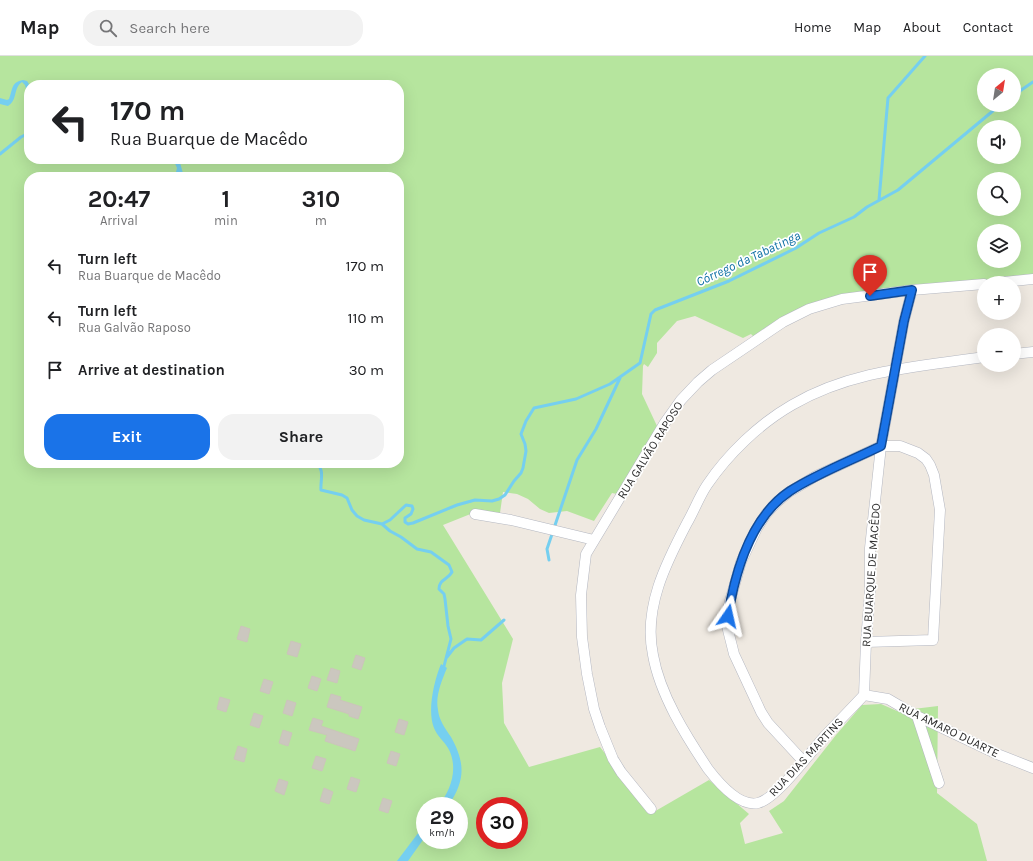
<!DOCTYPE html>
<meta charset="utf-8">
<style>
body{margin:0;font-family:Karla,sans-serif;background:#f2f2f2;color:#202124;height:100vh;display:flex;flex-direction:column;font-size:15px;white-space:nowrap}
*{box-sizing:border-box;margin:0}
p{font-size:13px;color:#757577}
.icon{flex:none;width:22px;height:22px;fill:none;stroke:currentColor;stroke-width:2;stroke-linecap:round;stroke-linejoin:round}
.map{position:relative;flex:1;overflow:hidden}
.sheet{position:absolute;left:24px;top:116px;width:380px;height:296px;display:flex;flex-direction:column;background:#fff;border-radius:16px;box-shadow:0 4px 16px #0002}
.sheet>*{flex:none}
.banner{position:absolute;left:24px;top:24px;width:380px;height:84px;border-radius:16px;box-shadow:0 4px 16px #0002;background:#fff;color:#202124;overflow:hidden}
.needle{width:26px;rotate:30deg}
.buttons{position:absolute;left:977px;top:12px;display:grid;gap:8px}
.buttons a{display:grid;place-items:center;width:44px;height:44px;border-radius:50%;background:#fff;box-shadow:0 4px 16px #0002;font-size:20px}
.speed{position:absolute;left:416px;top:741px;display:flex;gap:8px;font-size:20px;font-weight:700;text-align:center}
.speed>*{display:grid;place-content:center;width:52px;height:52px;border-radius:50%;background:#fff;box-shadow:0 4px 16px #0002;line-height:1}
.speed small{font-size:10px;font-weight:400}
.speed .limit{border:6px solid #d22;background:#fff;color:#111}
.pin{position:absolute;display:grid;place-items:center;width:34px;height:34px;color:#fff;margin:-41px -17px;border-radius:50% 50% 50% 0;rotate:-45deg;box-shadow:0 0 4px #0007}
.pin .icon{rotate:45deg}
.me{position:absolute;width:44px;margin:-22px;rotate:11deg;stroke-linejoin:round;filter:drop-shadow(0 0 3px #0008)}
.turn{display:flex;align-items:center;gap:14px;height:84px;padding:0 20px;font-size:18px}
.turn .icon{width:52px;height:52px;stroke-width:2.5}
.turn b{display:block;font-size:28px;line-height:34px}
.eta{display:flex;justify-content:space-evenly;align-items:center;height:68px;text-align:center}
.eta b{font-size:24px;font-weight:700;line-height:28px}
.cta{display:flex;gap:8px;margin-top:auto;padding:8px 20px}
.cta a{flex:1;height:46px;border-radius:16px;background:#1a73e8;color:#fff;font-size:16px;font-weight:700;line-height:46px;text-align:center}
.cta a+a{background:#f2f2f2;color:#202124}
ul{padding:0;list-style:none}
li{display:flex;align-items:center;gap:12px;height:52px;padding:0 20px}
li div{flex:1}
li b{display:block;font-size:15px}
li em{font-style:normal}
header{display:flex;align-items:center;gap:24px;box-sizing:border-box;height:56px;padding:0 20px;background:#fff;border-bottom:1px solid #e0e0e0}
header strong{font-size:19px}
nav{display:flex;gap:22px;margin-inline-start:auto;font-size:14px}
.search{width:280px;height:36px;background:#f2f2f2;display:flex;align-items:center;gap:10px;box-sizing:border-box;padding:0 14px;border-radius:16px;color:#757577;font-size:15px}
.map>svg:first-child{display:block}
.green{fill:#b6e59e;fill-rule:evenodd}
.water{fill:#75cff0}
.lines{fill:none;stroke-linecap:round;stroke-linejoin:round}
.stream{stroke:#75cff0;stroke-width:3}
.building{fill:#cbc7bf;stroke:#cbc5ba}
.minor-casing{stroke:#b4b7c1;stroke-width:11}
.minor{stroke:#fff;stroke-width:10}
.route-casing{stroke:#114b97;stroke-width:10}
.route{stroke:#1a73e8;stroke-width:7}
.labels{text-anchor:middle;stroke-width:3.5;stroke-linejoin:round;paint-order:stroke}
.street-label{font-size:12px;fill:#2e2e2e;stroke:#fff}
.water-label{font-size:13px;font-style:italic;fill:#0d6fa3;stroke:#fff}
</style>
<header>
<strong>Map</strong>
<div class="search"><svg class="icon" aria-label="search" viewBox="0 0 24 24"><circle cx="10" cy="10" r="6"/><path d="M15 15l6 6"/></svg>Search here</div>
<nav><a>Home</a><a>Map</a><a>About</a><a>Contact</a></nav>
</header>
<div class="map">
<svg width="1033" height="805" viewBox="0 0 1033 805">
<rect width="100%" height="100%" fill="#efe9e1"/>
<path class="green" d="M0 0H1033V220L824 243 766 271 754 281 751 278 743 282 695 260 677 265 657 287V297L648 311 644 308 643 310 642 338 657 370 656 371 658 373 617 438 612 437 594 465 567 455 549 457 540 453 528 443 517 438 503 436 500 457 478 455 443 469 513 583 502 627 504 667 529 711 600 691 652 757 709 724 749 758 740 767 745 788 783 777 769 755 784 745 836 679 862 649 881 648 897 655 938 650 937 737 977 768 987 805H0ZM984 19H1014V49H984ZM29 29H399V103H29ZM984 71H1014V101H984ZM29 121H399V407H29ZM984 123H1014V153H984ZM984 175H1014V205H984ZM425 750H459V784H425ZM485 750H519V784H485Z"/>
<path class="water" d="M23 24 27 25 29 28 28 31 29 43 25 29 22 26C13 32 18 44 8 50L0 48V42L7 44 9 43C13 33 11 26 23 24Z
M173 103H179L184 121 175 120 177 112Z
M441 608 447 612C442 624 435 640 438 654 439 664 445 672 451 681 466 708 465 725 448 750H438C451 735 459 711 448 692 444 685 437 680 434 672 427 655 434 625 441 608Z
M425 768V781L408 805H397Z"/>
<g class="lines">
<path class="stream" d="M1014 39 1033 26
M0 98 21 81 29 77
M879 144 888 42 925 0
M314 407C326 411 320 425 321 434L342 439 347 442 352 454 357 460 364 464 382 468 390 475 401 481 417 493 431 496 449 509 452 516C448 524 439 523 439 533L444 538 445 543 448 570 451 583 443 614
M382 468 390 464 406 449 412 450 413 453 411 458 405 462V466L408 468 413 467 457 449 475 444 492 445 499 443 505 439 514 425 521 417 523 412 526 395 525 388 521 378 526 365 534 352 576 343 610 328 640 307 651 258 655 254 729 225 796 192 819 177 854 161 867 151 898 134 1000 49
M549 504 547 493 577 404 596 373 620 322
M447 601 454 592 467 583 481 584 504 564"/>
</g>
<path class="building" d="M241 570 250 573 247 586 237 583Z
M291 585 301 588 297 601 287 598Z
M356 599 365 602 361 614 352 611Z
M331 612 340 615 337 627 327 624Z
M312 620 321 623 317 635 308 632Z
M264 623 273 626 269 638 260 635Z
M331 638 341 641 340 644 362 651 358 663 349 660V658L327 651Z
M220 641 230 644 226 656 217 653Z
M287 644 296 647 292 660 283 657Z
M254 657 263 660 259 672 250 669Z
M313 662 323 665 321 670 359 683 355 695 325 685 327 679 309 674Z
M399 663 408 666 404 679 395 676Z
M283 674 292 677 288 690 279 687Z
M238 690 247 693 244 706 234 703Z
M391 695 400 698 396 710 387 707Z
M316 700 326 703 322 715 312 712Z
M351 721 360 724 356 736 347 733Z
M279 723 288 726 284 739 275 735Z
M324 732 333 736 329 748 320 745Z
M383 742 392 745 388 757 379 754Z"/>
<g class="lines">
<defs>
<path id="minor" d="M994 227 1033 223
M1014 298 1033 296
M475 458 511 464 594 484
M864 639C851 653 837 667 823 682 810 697 776 743 758 747 739 751 718 726 708 713 686 680 660 639 653 599 643 552 666 507 687 467 694 455 699 441 707 429 728 398 759 368 792 349 852 314 917 311 984 301
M864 639 866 586 870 535V492L881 390 904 265 912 234
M864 639 888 643 917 660 997 698 1033 712
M917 660 939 727
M803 705 768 667 761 656 734 598 728 574 727 560 730 545 741 506 757 472 766 458 777 446 789 436 816 420 881 390H900L918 397 926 403 930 409 934 419 940 454 933 584 866 586
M651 753 621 716 613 703 600 671 594 653 587 618 582 581 581 539 586 498 664 368 681 344 698 326 712 314 783 266 809 253 842 243 912 234 984 228"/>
</defs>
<use href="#minor" class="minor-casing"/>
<use href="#minor" class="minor"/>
</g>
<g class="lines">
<defs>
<path id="route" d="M728 560C735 516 751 461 790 435 818 417 850 405 881 390L904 265 912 234 870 240"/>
</defs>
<use href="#route" class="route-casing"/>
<use href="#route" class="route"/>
</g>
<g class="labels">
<g class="street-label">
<text transform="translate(650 394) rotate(-58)" y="4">RUA GALVÃO RAPOSO</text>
<text transform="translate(871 519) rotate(-86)" y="4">RUA BUARQUE DE MACÊDO</text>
<text transform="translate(949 674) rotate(26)" y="4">RUA AMARO DUARTE</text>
<text transform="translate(806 701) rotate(-47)" y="4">RUA DIAS MARTINS</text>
</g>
<g class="water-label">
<text transform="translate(748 202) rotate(-25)" y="5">Córrego da Tabatinga</text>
</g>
</g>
</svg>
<div class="buttons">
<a><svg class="needle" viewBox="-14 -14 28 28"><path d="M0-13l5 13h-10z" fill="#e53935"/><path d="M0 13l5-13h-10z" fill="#757577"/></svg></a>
<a><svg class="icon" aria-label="sound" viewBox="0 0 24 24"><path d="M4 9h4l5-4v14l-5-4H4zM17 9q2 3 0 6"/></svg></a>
<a><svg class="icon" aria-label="search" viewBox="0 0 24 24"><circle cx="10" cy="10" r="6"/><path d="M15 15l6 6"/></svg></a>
<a><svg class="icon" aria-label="layers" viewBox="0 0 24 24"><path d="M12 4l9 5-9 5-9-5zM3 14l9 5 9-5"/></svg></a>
<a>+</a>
<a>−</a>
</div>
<div class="speed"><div>29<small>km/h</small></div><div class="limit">30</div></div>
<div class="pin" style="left:870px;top:240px;background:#d93025"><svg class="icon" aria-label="arrive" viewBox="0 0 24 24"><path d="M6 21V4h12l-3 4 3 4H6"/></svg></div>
<svg class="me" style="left:728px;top:560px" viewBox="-20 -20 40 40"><path d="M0-17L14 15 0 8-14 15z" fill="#1a73e8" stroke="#fff" stroke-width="4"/></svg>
<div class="banner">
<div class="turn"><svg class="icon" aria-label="left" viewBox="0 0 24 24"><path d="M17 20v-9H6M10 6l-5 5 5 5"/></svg><div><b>170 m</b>Rua Buarque de Macêdo</div></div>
</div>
<section class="sheet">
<div class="eta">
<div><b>20:47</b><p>Arrival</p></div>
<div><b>1</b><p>min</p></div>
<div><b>310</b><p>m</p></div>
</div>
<ul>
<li><svg class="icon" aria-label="left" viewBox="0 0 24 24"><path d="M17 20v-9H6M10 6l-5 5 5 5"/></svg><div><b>Turn left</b><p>Rua Buarque de Macêdo</p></div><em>170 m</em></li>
<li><svg class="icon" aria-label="left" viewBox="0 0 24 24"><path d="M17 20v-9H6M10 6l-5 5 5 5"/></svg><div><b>Turn left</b><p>Rua Galvão Raposo</p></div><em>110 m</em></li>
<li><svg class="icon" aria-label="arrive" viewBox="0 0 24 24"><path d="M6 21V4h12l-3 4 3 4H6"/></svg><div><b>Arrive at destination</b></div><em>30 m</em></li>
</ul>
<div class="cta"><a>Exit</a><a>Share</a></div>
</section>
</div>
